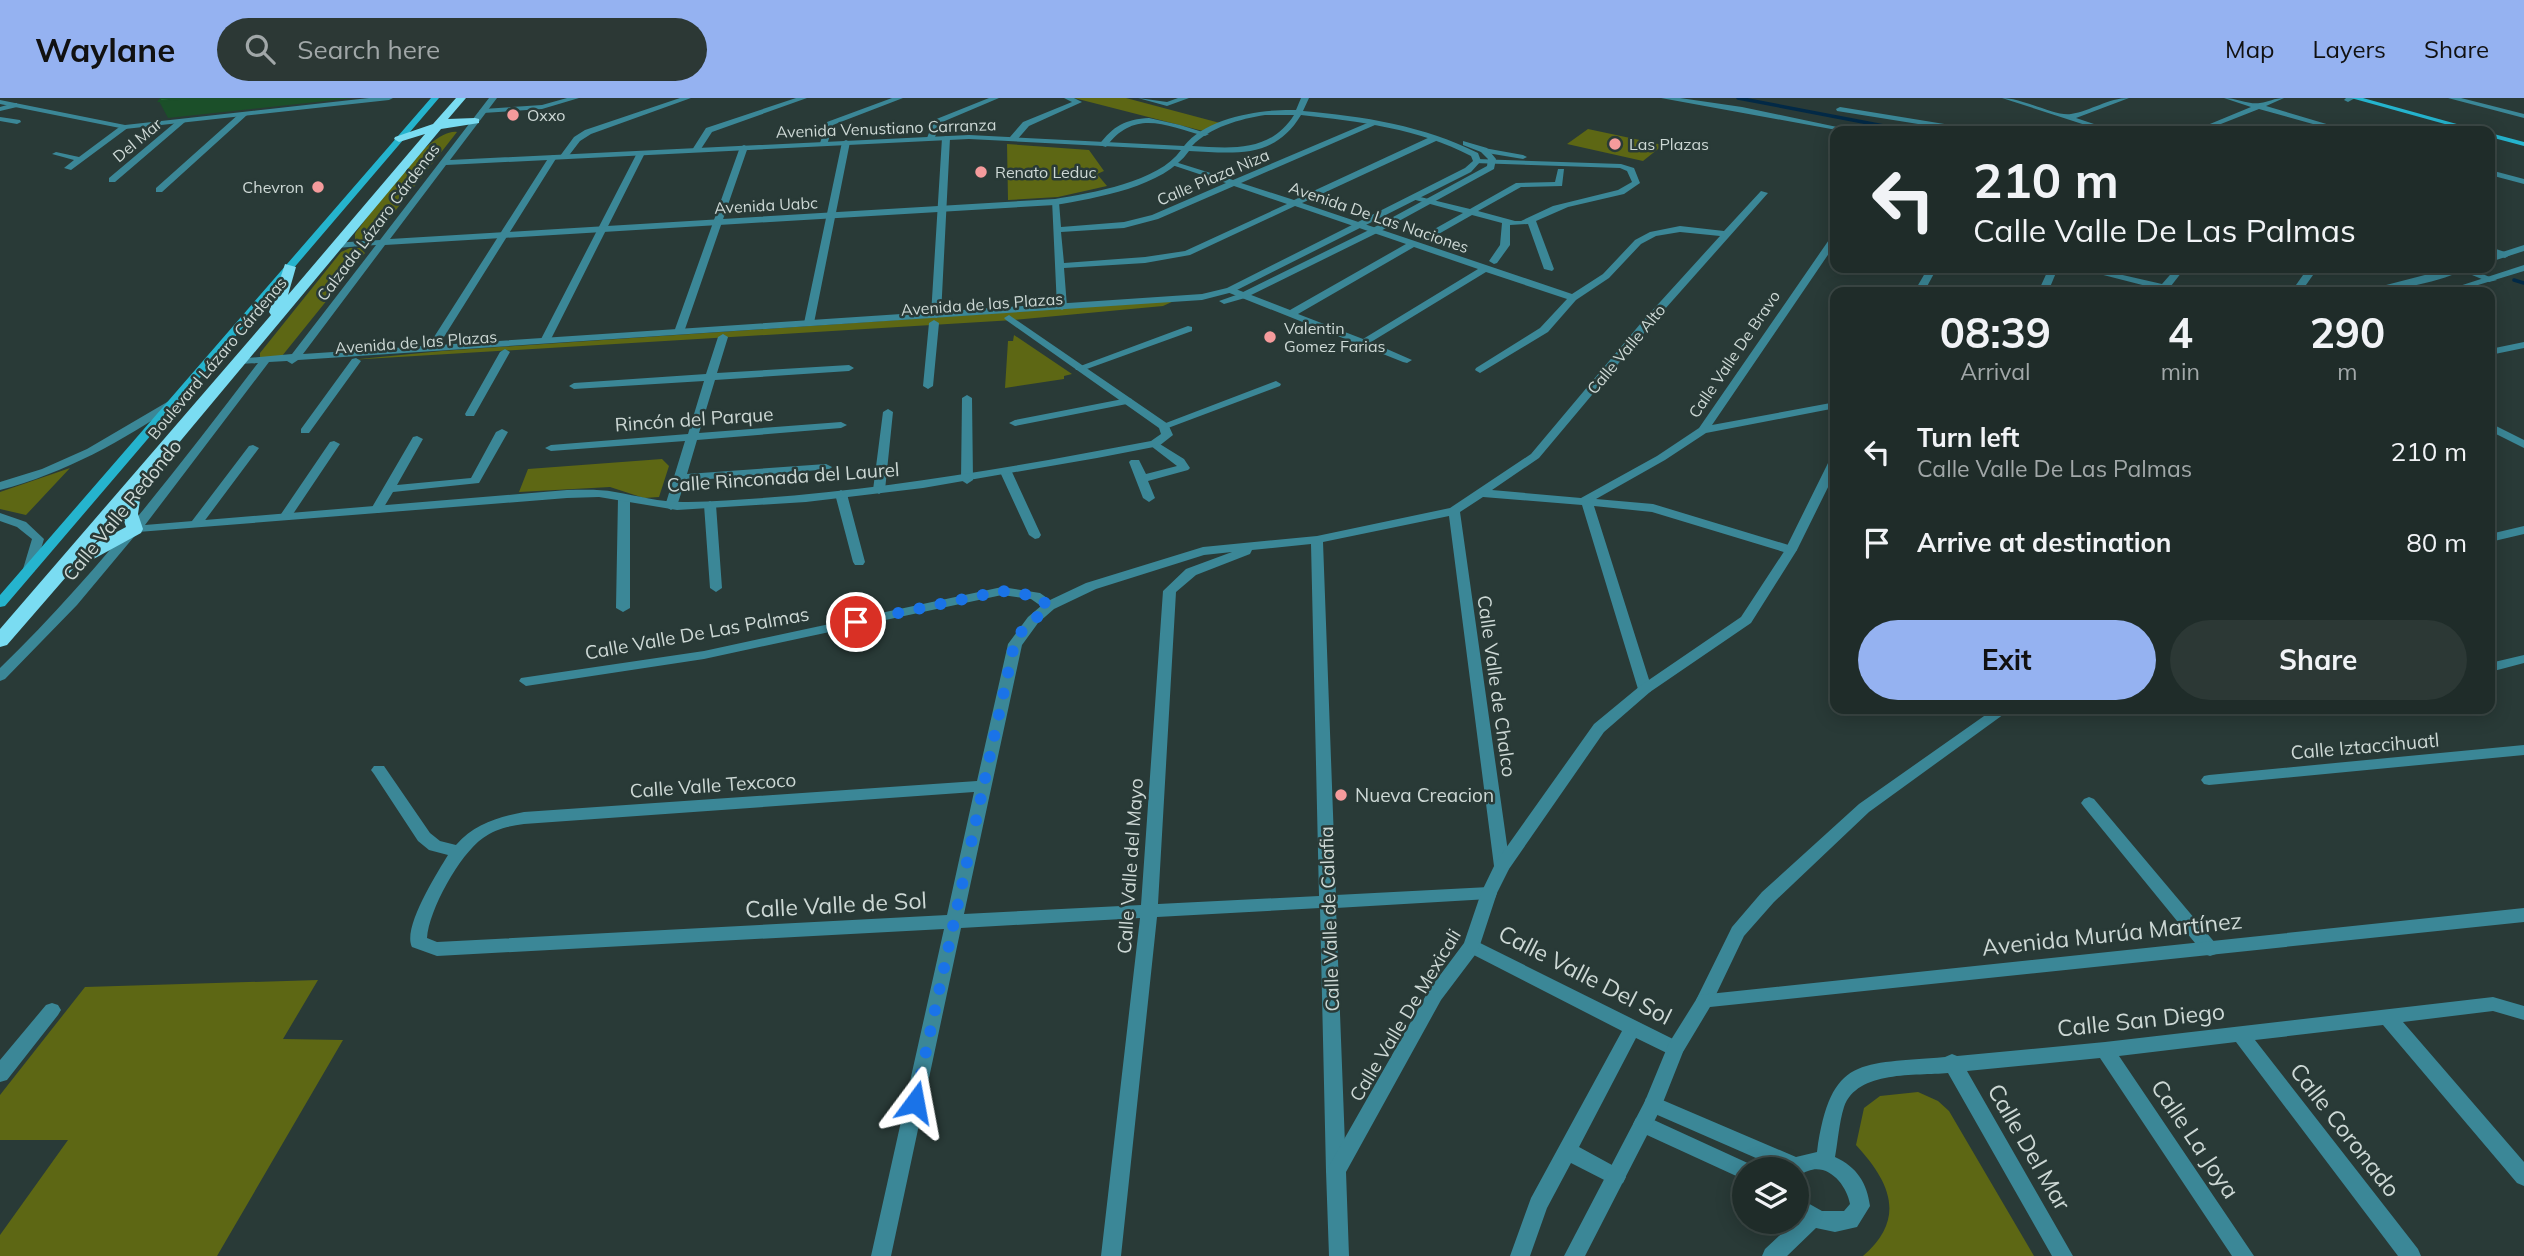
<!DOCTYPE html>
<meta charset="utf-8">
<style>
body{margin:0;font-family:Mulish,sans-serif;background:#2c3835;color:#f1f3f6;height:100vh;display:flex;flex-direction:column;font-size:26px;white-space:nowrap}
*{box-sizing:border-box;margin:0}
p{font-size:23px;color:#a1a7a8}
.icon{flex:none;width:38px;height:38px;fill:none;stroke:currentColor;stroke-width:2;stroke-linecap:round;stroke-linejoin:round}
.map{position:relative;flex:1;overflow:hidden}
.panel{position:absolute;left:1830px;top:189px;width:665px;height:427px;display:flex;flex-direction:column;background:#1f2c29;border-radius:14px;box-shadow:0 4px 18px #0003,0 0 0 2px #3c4846}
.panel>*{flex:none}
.top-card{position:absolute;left:1830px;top:28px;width:665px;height:147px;border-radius:14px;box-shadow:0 4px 18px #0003,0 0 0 2px #3c4846;background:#1f2c29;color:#f1f3f6;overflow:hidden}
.tools{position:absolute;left:1732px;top:1059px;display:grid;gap:14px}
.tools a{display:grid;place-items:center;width:77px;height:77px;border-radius:50%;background:#1f2c29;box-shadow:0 4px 18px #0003,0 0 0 2px #3c4846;font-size:35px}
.pin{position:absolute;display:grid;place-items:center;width:60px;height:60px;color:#fff;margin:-30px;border:4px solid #fff;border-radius:50%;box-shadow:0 2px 7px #0007}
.me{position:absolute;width:77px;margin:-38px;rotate:13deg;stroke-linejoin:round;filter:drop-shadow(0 0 5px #0008)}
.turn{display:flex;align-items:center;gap:24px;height:147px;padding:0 28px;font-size:32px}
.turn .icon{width:91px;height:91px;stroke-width:2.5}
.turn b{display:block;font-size:49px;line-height:60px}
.eta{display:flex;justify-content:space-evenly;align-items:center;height:119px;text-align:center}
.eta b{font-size:42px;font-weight:700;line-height:49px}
.cta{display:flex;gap:14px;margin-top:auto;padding:14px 28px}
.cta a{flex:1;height:80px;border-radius:42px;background:#95b2f1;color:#111;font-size:28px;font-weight:700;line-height:80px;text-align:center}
.cta a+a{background:#2c3835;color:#f1f3f6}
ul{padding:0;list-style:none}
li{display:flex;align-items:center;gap:21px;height:91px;padding:0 28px}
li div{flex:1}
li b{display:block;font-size:26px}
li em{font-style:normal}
header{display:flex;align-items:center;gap:42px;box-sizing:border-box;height:98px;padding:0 35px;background:#95b2f1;color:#111}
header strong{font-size:33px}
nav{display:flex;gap:38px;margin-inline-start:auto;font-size:24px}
.search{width:490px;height:63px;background:#2c3835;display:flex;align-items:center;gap:18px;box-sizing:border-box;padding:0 24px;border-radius:38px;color:#a1a7a8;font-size:26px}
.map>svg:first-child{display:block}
.green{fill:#5d6714}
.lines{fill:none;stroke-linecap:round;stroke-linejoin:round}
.stream{stroke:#022946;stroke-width:3.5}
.minor{fill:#3b8797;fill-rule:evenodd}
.tertiary{fill:#3b8797;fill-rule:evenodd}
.secondary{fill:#25b4ce;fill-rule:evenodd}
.trunk{fill:#7adcf2;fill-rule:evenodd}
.shaded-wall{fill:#1b4f29}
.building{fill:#26713a;stroke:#1b4f29;stroke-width:2}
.route{stroke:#1a73e8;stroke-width:12;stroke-dasharray:0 21.6}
.poi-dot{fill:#f59b9c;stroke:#293a37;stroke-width:2.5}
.labels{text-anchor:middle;stroke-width:5;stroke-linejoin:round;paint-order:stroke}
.far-poi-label{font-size:16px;fill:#cdd8d5;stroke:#293a37;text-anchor:start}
.far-street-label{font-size:16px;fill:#cdd8d5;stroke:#293a37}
.street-label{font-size:19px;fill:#cdd8d5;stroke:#293a37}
.poi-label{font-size:19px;fill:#cdd8d5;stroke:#293a37;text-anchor:start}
.near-street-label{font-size:23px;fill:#cdd8d5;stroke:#293a37}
</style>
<header>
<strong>Waylane</strong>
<div class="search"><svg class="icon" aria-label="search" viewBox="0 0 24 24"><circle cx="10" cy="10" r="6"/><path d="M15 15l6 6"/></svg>Search here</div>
<nav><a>Map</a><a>Layers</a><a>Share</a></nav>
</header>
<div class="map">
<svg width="2524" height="1158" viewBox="0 0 2524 1158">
<rect width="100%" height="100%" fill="#293a37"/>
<path class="green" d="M1074 0H1126L1220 25 1203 33Z
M1588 31 1663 47 1643 63 1567 46Z
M457 34 374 140 355 142V136C373 113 428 30 457 34Z
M1007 46 1089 52 1104 73 1097 76 1107 88 1058 99 1008 102Z
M350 150H360L365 155 282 258 260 260V255L341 154Z
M1174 203 1163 208 1014 222 349 262 442 253Z
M1014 237 1072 276 1064 278V281L1005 290 1008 243H1013Z
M662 361 669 368 659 399 644 400 610 389 519 394 528 371Z
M70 370 26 417 0 411V394Z
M318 882 283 941 343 942 217 1158H0V1137L68 1042H0V997L85 889Z
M1918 994 1938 1003 1949 1013 2034 1158H1863C1907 1120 1890 1084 1856 1047L1864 1010 1880 998Z"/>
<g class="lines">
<path class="stream" d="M1738 0 1910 33
M2514 182 2524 185"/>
<path class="minor" d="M567 0H579L542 11 483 15 479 13 483 11 542 7Z
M680 0H691L591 36 580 43 567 60 560 58 574 39 585 32Z
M796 0H807L712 34 699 54 692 52 706 30Z
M892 0H903L838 25 833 27 827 47 820 45 827 24Z
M989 0H999L940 25 934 42 927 40 934 22Z
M1064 0H1074L1082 4 1029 28 1016 43H1010V39L1023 24 1072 4Z
M1138 0 1167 4 1178 0H1189L1167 8Z
M1661 0H1680L1742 9 1856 33H1842Z
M2002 0C2023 0 2056 19 2071 16 2091 13 2108 0 2129 0L2076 20 2115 33H2104Z
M2224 0C2236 0 2250 7 2260 5 2269 4 2274 0 2284 0L2266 8 2350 33H2338L2259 11 2203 33H2193L2251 9Z
M2346 0H2355L2348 4 2344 2Z
M2448 0H2461L2524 16V20Z
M14 5H17V9L0 13V9Z
M1840 9 1975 31 1979 33H1962L1837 13 1836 11Z
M240 15 247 17 162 94H156V90Z
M0 19 20 22 21 24 17 26 0 23Z
M1149 20 1180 27 1209 36 1205 38C1166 28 1135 10 1106 49L1099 47C1113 28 1126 21 1149 20Z
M178 22 185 24 115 84H109V80Z
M1372 23 1376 25 1375 27 1241 85 1294 102 1430 39H1436V43L1302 105 1572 196 1603 176 1635 142 1650 134 1680 128 1724 133 1761 93 1768 95 1649 229 1539 360 1492 392 1581 400 1657 358 1699 330 1833 136 1836 135V145L1712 327 1836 304V310L1706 335 1665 362 1596 401 1653 406 1795 449 1797 452 1791 456 1787 455 1652 414 1594 408 1652 591 1650 594 1645 596 1638 591 1582 407 1483 399 1460 414 1510 768 1508 772 1502 774 1496 772 1494 768 1449 418 1323 444 1336 797 1489 789 1495 790 1497 795 1495 800 1489 801 1336 810 1346 1073 1343 1079 1336 1082 1329 1079 1326 1073 1320 810 1157 819 1121 1158H1101L1140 820 961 830 891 1158H871L944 831 437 858 412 849C402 830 437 775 448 757L429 752 418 743 374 676 371 672 374 668H384L430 735 440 743 456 747C474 726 498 719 524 714L977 683 1008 546 1028 519 1041 508 1031 501 1002 497 704 561 526 588 519 583 521 580 704 553 1002 489 1040 495 1050 502 1086 485 1203 449 1317 438 1450 410 1531 356 1641 225 1720 138 1680 134 1656 138 1641 146 1609 180 1576 202 1548 234 1480 275 1475 272 1476 270 1540 230 1567 201 1486 174 1371 244 1412 262 1407 265 1403 264 1227 194V190H1233L1290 212 1406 146 1295 108 1190 157 1145 165 1064 170 1067 209 1062 212 1057 209 1052 102 1059 104 1061 129 1124 124 1152 117 1226 85 1172 67V63L1233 82ZM1234 88 1287 106 1185 153 1145 159 1064 165 1061 134 1124 130 1158 121ZM1414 149 1478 171 1363 241 1298 216ZM1311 446 1319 798 1158 806 1176 494 1196 477 1250 456 1252 452ZM1232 454 1186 471 1163 493 1141 807 964 816 1022 547 1038 525 1054 511 1096 491 1204 457ZM974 694 947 817 437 844 427 840C429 812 459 757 483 740 495 731 509 728 524 726Z
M122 27 129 29 71 72 64 70 74 62 52 56 56 54 79 59Z
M946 38 950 40 941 217 936 220 931 217 942 40Z
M846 42 850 44 814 225 809 228 804 225 842 44Z
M744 47 748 49 684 234 675 236 674 234 740 49Z
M1484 50 1523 57 1527 59 1523 61 1481 54 1480 52Z
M641 53 645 55 550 243 541 245 540 243 637 55Z
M553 57 557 59 437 250 428 252 427 250 549 59Z
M1477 61 1621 66 1634 70 1640 85 1624 96 1568 109 1536 123 1554 171 1552 173 1544 171 1528 126 1510 127V147L1497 165 1494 166 1489 163 1500 147 1502 125 1472 117 1428 142H1422V138L1463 115 1412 101V97L1470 111 1516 85 1555 84 1558 71H1564L1562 88 1521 89 1478 113 1515 123H1521L1553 108 1618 92 1632 84 1627 73 1620 70 1474 65V61Z
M2490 72 2524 81V86L2490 77Z
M2490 149 2508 155 2510 157 2505 160 2490 155Z
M1928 170H1937L1924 194H1914Z
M2049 170H2058L2048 194H2038Z
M2076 170H2092L2162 186 2176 170H2185L2171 188 2187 194H2156L2158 191Z
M2308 170H2318L2301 194H2291Z
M2455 170H2468L2497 182 2489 184Z
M934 222 939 225 933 288 928 291 923 288 929 225Z
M1188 228 1192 229V233L1084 272H1076L1075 270Z
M723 236 728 239 717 275 849 267 854 270 849 273 715 282 699 335 841 324 847 327 841 330 697 342 687 376 826 366 832 369 830 371 685 383 677 408 671 412 665 408 685 343 551 353 545 350 551 347 688 336 704 283 574 291 569 288 574 285 706 276 718 239Z
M2524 244V250L2490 257V251Z
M505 251 510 254 475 316 474 318H466L465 316 500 254Z
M356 260 361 263 309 335H301V331L352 261Z
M1276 283 1281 286 1280 288 1168 330H1160L1158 328Z
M967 297 972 300 973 382 967 386 961 382 962 300Z
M1128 300 1132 301V305L1015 328 1009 325 1015 322Z
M888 311 893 314 885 392 879 396 873 392 883 314Z
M2490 325 2524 342V350L2490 333Z
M502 331 508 334 479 385 393 394 381 414 377 415 371 411 413 339 417 338 423 341 397 387 471 380 496 334Z
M334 343 340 346 291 419 289 422H281L279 419 330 344Z
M1155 343 1184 361 1190 370 1188 372 1148 383 1155 400 1149 404 1143 400 1129 364 1131 362H1139L1146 376 1177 368 1151 348 1149 346Z
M253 347 259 350 200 429H192L190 426 192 423 249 348Z
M1006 371 1012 374 1041 437 1039 440 1035 441 1029 437 1000 374Z
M841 392 847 396 865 464 863 467H855L853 464 835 396Z
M624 396 630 400V510L623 514 616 510 618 400Z
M710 403 716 407 722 490 716 494 710 490 704 407Z
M2524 428V436L2490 444V436Z
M2524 557V565L2490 574V565Z
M1994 611H2011L1869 714 1774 804 1744 838 1711 907 1705 909 1699 907 1696 902 1732 829 1762 794 1859 706Z
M2524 647V657L2209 687 2204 686 2201 682 2204 678 2209 677Z
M2089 699 2094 701 2216 846 2219 851 2216 856 2210 858 2204 856 2084 709 2081 705 2084 701Z
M1472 841 1681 945 1684 951 1681 957 1675 959 1636 940 1579 1049 1623 1073 1626 1079 1623 1085 1616 1088 1571 1065 1547 1110 1530 1158H1510L1531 1100 1622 933 1466 853 1463 848 1466 843Z
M2493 899 2524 908V922L2493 913 2403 924 2524 1064V1088L2517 1085 2383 927 2255 942 2418 1151 2421 1158H2398L2236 944 2119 958 2254 1158H2232L2100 960 1967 973 2073 1158H2052L1948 975C1916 978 1857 972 1844 1009 1839 1025 1838 1043 1835 1059 1857 1069 1867 1085 1870 1108L1857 1129 1835 1134 1816 1130 1787 1158H1762L1765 1151 1794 1124H1797V1099L1822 1113H1844L1850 1106C1847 1088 1829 1065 1808 1073 1804 1074 1801 1077 1797 1079V1071H1781L1646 1012 1644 1006 1646 1000 1653 998 1796 1059 1817 1054C1831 956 1860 967 1945 959L1952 956 1957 958 2105 944Z
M52 905 58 907 61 912 58 917 7 982 0 984V962L46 907Z
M1643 1017 1752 1067 1754 1071H1745V1082L1636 1032 1633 1026 1636 1020Z"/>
<path class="tertiary" d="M369 0H393L389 2 125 31 0 6V2L125 27Z
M489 0H497L450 62 969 37 1184 48C1207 19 1262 11 1296 12L1301 0H1309L1303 13C1362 18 1425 28 1478 55L1481 63 1471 74 1233 194 1202 202 298 262 292 266 287 263 269 264 145 427 567 392C583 392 599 391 615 394 639 398 663 405 688 404 844 399 998 372 1151 343L1161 336 1159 330 1006 222 1004 220 1009 217 1168 326 1173 337 1159 348 1097 360 923 390 806 404 677 412 599 399 567 400 138 434 77 507 5 581 0 583V570C96 477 177 371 258 265L240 266 235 263 236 261 292 256 376 147 336 150 331 147 333 145 380 142ZM1265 17H1294C1270 55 1231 50 1192 48 1210 29 1240 21 1265 17ZM1301 17C1358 23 1420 31 1471 58L1473 63 1465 70 1227 190 1202 196 303 256 385 147 1055 107C1096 100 1164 89 1189 53 1233 55 1274 62 1301 17ZM969 41 1181 52C1159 84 1091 95 1055 101L390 141 446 67Z
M1463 43 1487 50 1496 61 1494 71 1377 135 1245 200 1224 206 1219 203 1239 196 1371 131 1487 68 1488 61 1481 54 1463 47Z
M2524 147V153L2490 164V158Z
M2524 167V173L2455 194H2441Z
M2452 170H2466C2445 184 2384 195 2359 194Z
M174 300 178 301V305C123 343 65 375 0 392V384L42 371 87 351Z
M1836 358V373L1797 452 1751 525 1650 594 1604 634 1509 771 1497 795 1478 853 1441 902 1346 1074 1349 1158H1329L1326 1073 1429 892 1464 845 1481 795 1496 764 1594 626 1640 588 1741 519 1785 452 1830 361Z
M0 415 26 424 44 441 34 474H24L23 471 32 441 17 429 0 423Z
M2524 810V824L1710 909 1683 954 1660 1012 1585 1158H1564L1645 1003 1669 945 1699 897Z"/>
<path class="secondary" d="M431 0H439L5 508 0 509V497Z
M2351 0H2363L2482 33H2470Z
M2490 35 2524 44V48L2490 39Z"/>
<path class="trunk" d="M456 0H466L448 21 475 20 479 21V25L441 31 142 389 138 416 143 431 141 435 88 464H79L7 547 0 549V531L271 217 269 214 285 166 296 169 288 197 425 36 399 44 394 41 395 39 433 26ZM121 414 126 429 94 446Z"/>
</g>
<path class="shaded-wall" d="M189 0H353L168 20 159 3Z"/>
<path class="building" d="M161 0H189L159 3Z"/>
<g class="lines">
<path class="route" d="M856 524 1002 493 1035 498 1049 508 1022 533 1014 547 915 1004"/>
</g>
<g class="poi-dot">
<circle cx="513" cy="17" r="7"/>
<circle cx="1615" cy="46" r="7"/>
<circle cx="981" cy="74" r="7"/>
<circle cx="318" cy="89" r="7"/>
<circle cx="1270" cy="239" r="7"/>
<circle cx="1341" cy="697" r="7"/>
</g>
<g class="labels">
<g class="far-poi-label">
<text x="527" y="23">Oxxo</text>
<text x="1629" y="52">Las Plazas</text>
<text x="995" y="80">Renato Leduc</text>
<text x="304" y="95" text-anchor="end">Chevron</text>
<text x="1284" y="236">Valentin<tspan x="1284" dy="18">Gomez Farias</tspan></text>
</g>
<g class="far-street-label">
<text transform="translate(886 30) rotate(-2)" y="6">Avenida Venustiano Carranza</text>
<text transform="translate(137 42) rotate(-40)" y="6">Del Mar</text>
<text transform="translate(1213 79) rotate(-23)" y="6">Calle Plaza Niza</text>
<text transform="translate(766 107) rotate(-3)" y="6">Avenida Uabc</text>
<text transform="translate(1379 119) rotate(19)" y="6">Avenida De Las Naciones</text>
<text transform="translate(378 124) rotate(-53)" y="6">Calzada Lázaro Cárdenas</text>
<text transform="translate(982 206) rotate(-4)" y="6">Avenida de las Plazas</text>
<text transform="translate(416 244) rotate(-4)" y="6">Avenida de las Plazas</text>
<text transform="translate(1626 251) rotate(-50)" y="6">Calle Valle Alto</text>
<text transform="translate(1734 256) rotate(-56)" y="6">Calle Valle De Bravo</text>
<text transform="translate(217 260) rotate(-50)" y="6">Boulevard Lázaro Cárdenas</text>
</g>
<g class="street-label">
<text transform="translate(694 321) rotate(-4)" y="7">Rincón del Parque</text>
<text transform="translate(783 379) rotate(-4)" y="7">Calle Rinconada del Laurel</text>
<text transform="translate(122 412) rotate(-51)" y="7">Calle Valle Redondo</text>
<text transform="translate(697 535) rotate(-10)" y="7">Calle Valle De Las Palmas</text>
<text transform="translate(1497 588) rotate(82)" y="7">Calle Valle de Chalco</text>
<text transform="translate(2365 648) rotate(-5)" y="7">Calle Iztaccihuatl</text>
<text transform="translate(713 687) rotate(-4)" y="7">Calle Valle Texcoco</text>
<text transform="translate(1130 768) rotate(-86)" y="7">Calle Valle del Mayo</text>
<text transform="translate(1329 821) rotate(-92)" y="7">Calle Valle de Calafia</text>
<text transform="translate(1405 917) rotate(-59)" y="7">Calle Valle De Mexicali</text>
</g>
<g class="poi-label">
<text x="1355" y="704">Nueva Creacion</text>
</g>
<g class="near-street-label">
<text transform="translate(836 807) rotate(-3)" y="8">Calle Valle de Sol</text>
<text transform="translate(2112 836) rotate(-6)" y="8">Avenida Murúa Martínez</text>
<text transform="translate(1585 877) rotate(27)" y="8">Calle Valle Del Sol</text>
<text transform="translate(2141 922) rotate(-6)" y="8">Calle San Diego</text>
<text transform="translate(2345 1032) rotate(52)" y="8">Calle Coronado</text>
<text transform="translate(2195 1041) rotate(56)" y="8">Calle La Joya</text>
<text transform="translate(2029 1049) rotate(60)" y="8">Calle Del Mar</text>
</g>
</g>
</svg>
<div class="tools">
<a><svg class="icon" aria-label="layers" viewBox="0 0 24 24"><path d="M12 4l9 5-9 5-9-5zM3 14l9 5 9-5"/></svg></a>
</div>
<div class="pin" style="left:856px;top:524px;background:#d93025"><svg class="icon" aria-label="arrive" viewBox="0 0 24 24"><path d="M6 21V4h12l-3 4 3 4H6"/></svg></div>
<svg class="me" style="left:915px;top:1004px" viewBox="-20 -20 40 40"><path d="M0-17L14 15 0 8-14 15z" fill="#1a73e8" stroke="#fff" stroke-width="4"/></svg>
<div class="top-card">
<div class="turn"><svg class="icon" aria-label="left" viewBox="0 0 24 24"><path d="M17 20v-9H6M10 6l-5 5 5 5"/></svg><div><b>210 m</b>Calle Valle De Las Palmas</div></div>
</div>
<section class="panel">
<div class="eta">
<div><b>08:39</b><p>Arrival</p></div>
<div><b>4</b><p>min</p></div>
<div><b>290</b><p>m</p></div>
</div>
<ul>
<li><svg class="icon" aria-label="left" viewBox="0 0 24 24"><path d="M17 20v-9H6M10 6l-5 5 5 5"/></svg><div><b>Turn left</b><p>Calle Valle De Las Palmas</p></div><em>210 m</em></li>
<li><svg class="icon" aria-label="arrive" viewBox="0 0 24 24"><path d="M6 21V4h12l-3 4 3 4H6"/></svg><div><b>Arrive at destination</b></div><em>80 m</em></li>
</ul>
<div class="cta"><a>Exit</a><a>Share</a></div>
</section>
</div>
